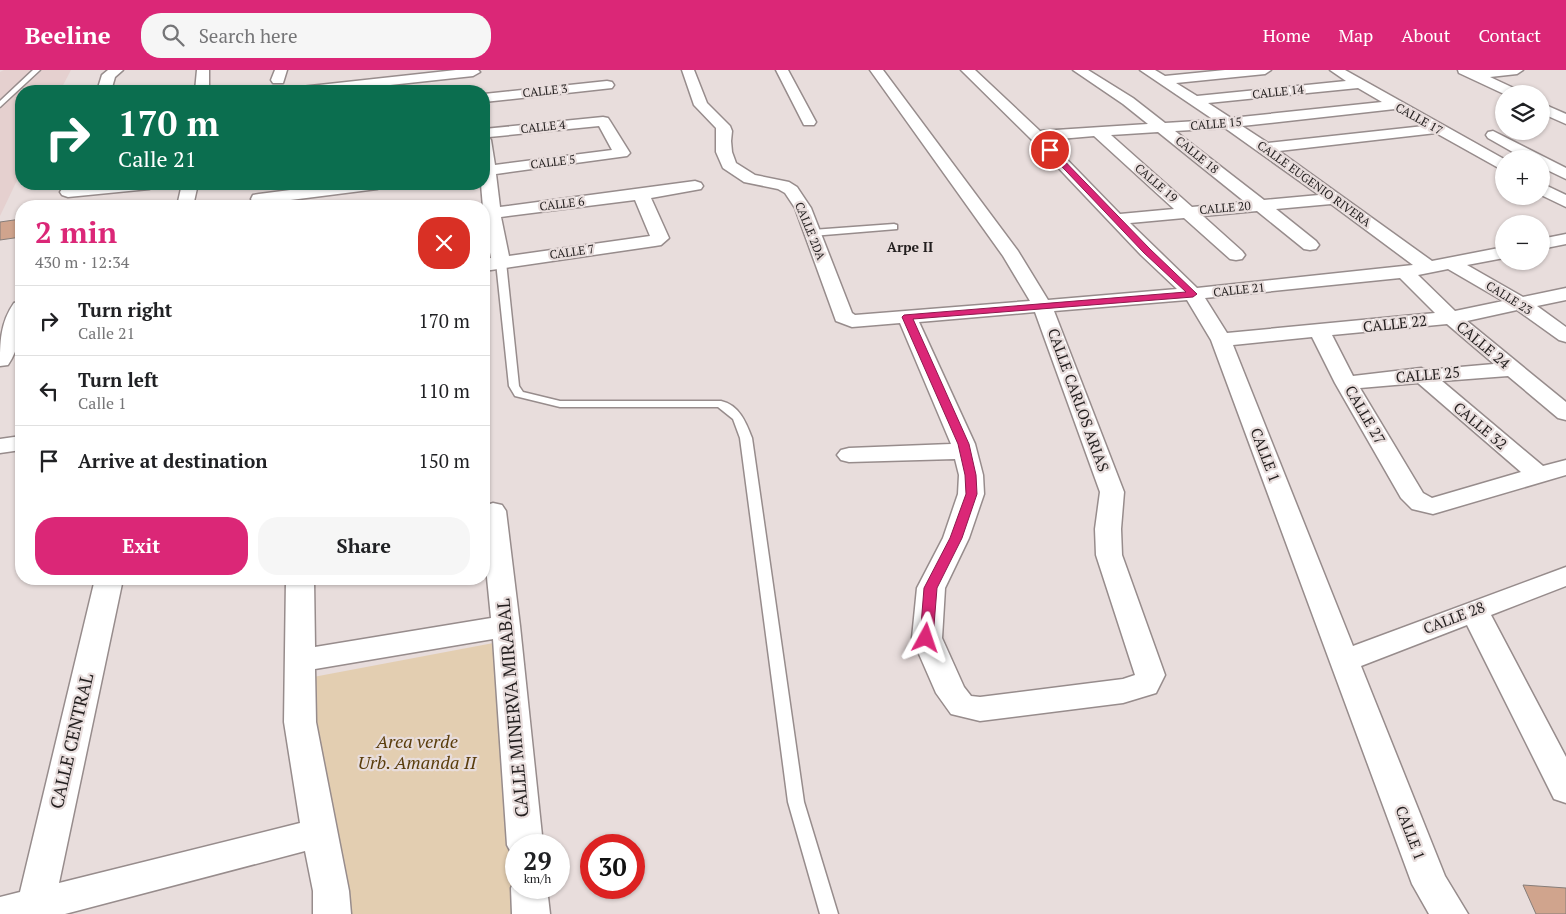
<!DOCTYPE html>
<meta charset="utf-8">
<style>
body{margin:0;font-family:"PT Serif",serif;background:#f6f6f6;color:#202124;height:100vh;display:flex;flex-direction:column;font-size:19px;white-space:nowrap}
*{box-sizing:border-box;margin:0}
p{font-size:16px;color:#757577}
.icon{flex:none;width:28px;height:28px;fill:none;stroke:currentColor;stroke-width:2;stroke-linecap:round;stroke-linejoin:round}
.map{position:relative;flex:1;overflow:hidden}
.details{position:absolute;left:15px;top:130px;width:475px;height:385px;display:flex;flex-direction:column;background:#fff;border-radius:20px;box-shadow:0 1px 4px #0004}
.details>*{flex:none}
.top-card{position:absolute;left:15px;top:15px;width:475px;height:105px;border-radius:20px;box-shadow:0 1px 4px #0004;background:#0b6e4f;color:#fff;overflow:hidden}
.controls{position:absolute;left:1495px;top:15px;display:grid;gap:10px}
.controls a{display:grid;place-items:center;width:55px;height:55px;border-radius:50%;background:#fff;box-shadow:0 1px 4px #0004;font-size:25px}
.speed{position:absolute;left:505px;top:764px;display:flex;gap:10px;font-size:25px;font-weight:700;text-align:center}
.speed>*{display:grid;place-content:center;width:65px;height:65px;border-radius:50%;background:#fff;box-shadow:0 1px 4px #0004;line-height:1}
.speed small{font-size:12px;font-weight:400}
.speed .limit{border:8px solid #d22;background:#fff;color:#111}
.pin{position:absolute;display:grid;place-items:center;width:42px;height:42px;color:#fff;margin:-21px;border:2px solid #fff;border-radius:50%;box-shadow:0 1px 5px #0007}
.me{position:absolute;width:55px;margin:-28px;rotate:5deg;stroke-linejoin:round;filter:drop-shadow(0 0 4px #0008)}
.turn{display:flex;align-items:center;gap:18px;height:105px;padding:0 20px;font-size:22px}
.turn .icon{width:65px;height:65px;stroke-width:2.5}
.turn b{display:block;font-size:35px;line-height:42px}
.round{display:grid;place-items:center;flex:none;width:52px;height:52px;border-radius:20px;background:#f6f6f6}
.summary{display:flex;align-items:center;justify-content:space-between;height:85px;padding:0 20px}
h1{font-size:30px;font-weight:700;line-height:38px;color:#db2777}
.action{display:flex;gap:10px;margin-top:auto;padding:10px 20px}
.action a{flex:1;height:58px;border-radius:20px;background:#db2777;color:#fff;font-size:20px;font-weight:700;line-height:58px;text-align:center}
.action a+a{background:#f6f6f6;color:#202124}
ul{padding:0;list-style:none}
li{display:flex;align-items:center;gap:15px;height:70px;padding:0 20px;border-top:1px solid #e0e0e0}
li div{flex:1}
li b{display:block;font-size:19px}
li em{font-style:normal}
header{display:flex;align-items:center;gap:30px;box-sizing:border-box;height:70px;padding:0 25px;background:#db2777;color:#fff}
header strong{font-size:24px}
nav{display:flex;gap:28px;margin-inline-start:auto;font-size:18px}
.search{width:350px;height:45px;background:#f6f6f6;display:flex;align-items:center;gap:12px;box-sizing:border-box;padding:0 18px;border-radius:20px;color:#757577;font-size:19px}
.map>svg:first-child{display:block}
.built{fill:#e5d0cf}
.green{fill:#e3ceb1}
.building{fill:#d0a48d;stroke:#867d79}
.lines{fill:none;stroke-linecap:round;stroke-linejoin:round}
.service-casing{stroke:#978c8c;stroke-width:3}
.minor-casing{stroke:#978c8c;stroke-width:3}
.service{fill:#fff;fill-rule:evenodd}
.minor{fill:#fff;fill-rule:evenodd}
.route{fill:#db2777;stroke:#8e194d}
.labels{text-anchor:middle;stroke-width:4.5;stroke-linejoin:round;paint-order:stroke}
.far-street-label{font-size:12px;fill:#231f1f;stroke:#e8dddc}
.far-neighbourhood-label{font-size:14px;font-weight:bold;fill:#231f1f;stroke:#e8dddc}
.street-label{font-size:15px;fill:#231f1f;stroke:#e8dddc}
.near-street-label{font-size:18px;fill:#231f1f;stroke:#e8dddc}
.near-park-label{font-size:18px;font-style:italic;fill:#5a3d0c;stroke:#e8dddc}
</style>
<header>
<strong>Beeline</strong>
<div class="search"><svg class="icon" aria-label="search" viewBox="0 0 24 24"><circle cx="10" cy="10" r="6"/><path d="M15 15l6 6"/></svg>Search here</div>
<nav><a>Home</a><a>Map</a><a>About</a><a>Contact</a></nav>
</header>
<div class="map">
<svg width="1566" height="844" viewBox="0 0 1566 844">
<rect width="100%" height="100%" fill="#e8dddc"/>
<path class="built" d="M4 0H71L60 21H21V102L0 146V2Z"/>
<path class="green" d="M504 571 516 784V818H518L520 844H349L348 816 308 608Z"/>
<path class="building" d="M21 149V167L0 170V152Z
M1523 815 1566 818V844H1536Z"/>
<g class="lines">
<defs>
<path id="service" d="M33 0H40L0 37V31Z
M894 154 897 155V159L812 166 808 163 812 160Z
M501 189 506 192 519 316 523 322 560 331H721C739 335 746 352 752 368L804 732 838 844H820L788 732 740 368 733 349 718 337H560L515 326 509 316 496 192Z"/>
<path id="minor" d="M108 0H123L115 7 111 21H97L102 5Z
M197 0H209V21H195Z
M275 0H287L283 13H273L271 10Z
M456 0H478L480 2 473 6 335 21H294L301 17Z
M682 0H694L707 33 730 56 732 61 731 71 732 82 736 93 755 105 789 112 797 117 811 138 852 243 855 245 1030 231 1003 186 870 0H883L1018 181 1048 230 1177 219 1141 185 1031 69 961 0H975L1040 61 1148 54 1123 34 1073 0H1088L1133 28 1165 53 1214 50 1140 0H1155L1165 6 1225 0H1271L1265 4 1176 13 1197 26 1346 11 1330 0H1345L1504 89V101L1436 63 1279 81 1432 191 1504 177V188L1467 195 1523 227 1566 218V230L1537 236 1566 257V272L1559 270 1517 240 1467 251 1566 332V350L1558 348 1508 306 1442 311 1543 396 1566 390V405L1433 444 1412 439 1401 428 1335 313 1312 267 1233 275 1353 576 1566 497V516L1491 545 1566 687V733L1554 729 1467 555 1361 596 1445 806 1468 844H1429L1412 814 1211 270 1187 230 1054 241 1124 422 1121 459 1122 485 1165 605 1156 623 1123 633 980 651 951 644 936 623 912 568 917 518 943 468 958 424 959 405 955 389 849 392 841 390 837 385 841 380 849 378 951 374 900 253 852 257 836 251 795 138 785 123 778 119 744 112 723 98 716 82V58L694 35ZM1358 18 1382 32 1231 48 1208 33ZM1395 39 1424 56 1268 73 1242 56ZM1225 58 1319 125 1264 130 1175 61ZM1158 62 1245 132 1192 137 1111 65ZM1094 66 1174 139 1120 144 1048 70ZM1331 134 1413 195 1197 218 1130 153 1184 148 1230 189 1236 190 1242 189 1245 185 1242 181 1203 146 1257 141 1304 179 1310 180 1316 179 1319 175 1316 171 1276 139ZM1448 199 1503 231 1455 241 1418 205ZM1400 208 1435 243 1227 263 1205 228ZM1035 242 1100 422 1095 459 1096 485 1135 605 1123 609 980 627 971 626 964 617 942 568 945 518 969 468 984 424 983 405 975 374 919 252ZM1447 254 1494 294 1426 300 1421 298 1353 306 1332 265ZM1418 313 1521 402 1432 428 1423 423 1360 318Z
M776 0H788L816 52 814 55H804Z
M1458 0H1523L1517 4 1490 7 1520 21 1522 24H1504L1459 3Z
M607 11 612 12 614 15 612 18 484 32V24Z
M1541 33 1566 44V54L1541 43Z
M603 47 608 48 610 51 630 83 627 86 496 104 500 137 695 111 701 113 703 116 701 119 651 128 669 168 661 175 655 176 484 201V189L491 188 484 149 481 114H484V59ZM599 56 612 80 495 95 491 70 489 67ZM635 130 650 166 509 186 501 147Z
M1493 61 1566 98V109L1541 97V89H1525L1488 68 1486 65 1488 62Z
M1541 113 1566 125V137L1541 125Z
M102 114H157L155 117 149 119 68 127 62 125 60 122 62 119Z
M182 114H198L193 136H177Z
M299 114H315V117L339 114H385L383 117 377 119 259 134 253 133 251 129 253 125 259 124 298 119Z
M1566 164V174L1541 179V169Z
M21 231C22 253 21 276 8 295L0 296C0 273 0 253 14 233Z
M21 366V380L0 383V369Z
M493 433 502 435 506 441 520 556 543 775H516V787L513 786 507 775 493 569 315 599 316 652 349 821 351 844H313V821L305 781 65 844H0V827L20 822 95 509H123L59 813 300 753 284 652 286 509H314L315 577 491 548 484 477V436Z
M516 807V818H547L550 844H512L511 818Z"/>
</defs>
<use href="#service" class="service-casing"/>
<use href="#minor" class="minor-casing"/>
<use href="#service" class="service"/>
<use href="#minor" class="minor"/>
</g>
<path class="route" d="M1047 78H1052L1150 179 1197 224 1193 227 913 249 969 374 976 405 977 424 962 468 937 518 933 568 931 572H922L920 568 924 518 950 468 966 424 965 405 958 374 902 247 904 245 1186 222 1144 183 1047 81Z"/>
<g class="labels">
<g class="far-street-label">
<text transform="translate(545 21) rotate(-6)" y="4">CALLE 3</text>
<text transform="translate(1278 22) rotate(-6)" y="4">CALLE 14</text>
<text transform="translate(1419 49) rotate(29)" y="4">CALLE 17</text>
<text transform="translate(1216 54) rotate(-5)" y="4">CALLE 15</text>
<text transform="translate(543 57) rotate(-6)" y="4">CALLE 4</text>
<text transform="translate(1197 85) rotate(39)" y="4">CALLE 18</text>
<text transform="translate(553 92) rotate(-7)" y="4">CALLE 5</text>
<text transform="translate(1156 113) rotate(41)" y="4">CALLE 19</text>
<text transform="translate(1314 114) rotate(36)" y="4">CALLE EUGENIO RIVERA</text>
<text transform="translate(562 134) rotate(-7)" y="4">CALLE 6</text>
<text transform="translate(1225 138) rotate(-5)" y="4">CALLE 20</text>
<text transform="translate(810 161) rotate(68)" y="4">CALLE 2DA</text>
<text transform="translate(572 182) rotate(-8)" y="4">CALLE 7</text>
<text transform="translate(1239 220) rotate(-6)" y="4">CALLE 21</text>
<text transform="translate(1509 228) rotate(32)" y="4">CALLE 23</text>
</g>
<g class="far-neighbourhood-label">
<text x="910" y="182">Arpe II</text>
</g>
<g class="street-label">
<text transform="translate(1395 254) rotate(-6)" y="5">CALLE 22</text>
<text transform="translate(1483 275) rotate(40)" y="5">CALLE 24</text>
<text transform="translate(1428 305) rotate(-5)" y="5">CALLE 25</text>
<text transform="translate(1078 330) rotate(70)" y="5">CALLE CARLOS ARIAS</text>
<text transform="translate(1365 345) rotate(60)" y="5">CALLE 27</text>
<text transform="translate(1480 356) rotate(40)" y="5">CALLE 32</text>
<text transform="translate(1265 385) rotate(69)" y="5">CALLE 1</text>
<text transform="translate(1454 548) rotate(-21)" y="5">CALLE 28</text>
<text transform="translate(1410 763) rotate(69)" y="5">CALLE 1</text>
</g>
<g class="near-street-label">
<text transform="translate(513 638) rotate(-95)" y="6">CALLE MINERVA MIRABAL</text>
<text transform="translate(72 671) rotate(-77)" y="6">CALLE CENTRAL</text>
</g>
<g class="near-park-label">
<text x="417" y="678">Area verde<tspan x="417" dy="21">Urb. Amanda II</tspan></text>
</g>
</g>
</svg>
<div class="controls">
<a><svg class="icon" aria-label="layers" viewBox="0 0 24 24"><path d="M12 4l9 5-9 5-9-5zM3 14l9 5 9-5"/></svg></a>
<a>+</a>
<a>−</a>
</div>
<div class="speed"><div>29<small>km/h</small></div><div class="limit">30</div></div>
<div class="pin" style="left:1050px;top:80px;background:#d93025"><svg class="icon" aria-label="arrive" viewBox="0 0 24 24"><path d="M6 21V4h12l-3 4 3 4H6"/></svg></div>
<svg class="me" style="left:926px;top:568px" viewBox="-20 -20 40 40"><path d="M0-17L14 15 0 8-14 15z" fill="#db2777" stroke="#fff" stroke-width="4"/></svg>
<div class="top-card">
<div class="turn"><svg class="icon" aria-label="right" viewBox="0 0 24 24"><path d="M7 20v-9h11M14 6l5 5-5 5"/></svg><div><b>170 m</b>Calle 21</div></div>
</div>
<section class="details">
<div class="summary"><div><h1>2 min</h1><p>430 m · 12:34</p></div><a class="round" style="background:#d93025;color:#fff"><svg class="icon" aria-label="close" viewBox="0 0 24 24"><path d="M6 6l12 12M18 6L6 18"/></svg></a></div>
<ul>
<li><svg class="icon" aria-label="right" viewBox="0 0 24 24"><path d="M7 20v-9h11M14 6l5 5-5 5"/></svg><div><b>Turn right</b><p>Calle 21</p></div><em>170 m</em></li>
<li><svg class="icon" aria-label="left" viewBox="0 0 24 24"><path d="M17 20v-9H6M10 6l-5 5 5 5"/></svg><div><b>Turn left</b><p>Calle 1</p></div><em>110 m</em></li>
<li><svg class="icon" aria-label="arrive" viewBox="0 0 24 24"><path d="M6 21V4h12l-3 4 3 4H6"/></svg><div><b>Arrive at destination</b></div><em>150 m</em></li>
</ul>
<div class="action"><a>Exit</a><a>Share</a></div>
</section>
</div>
